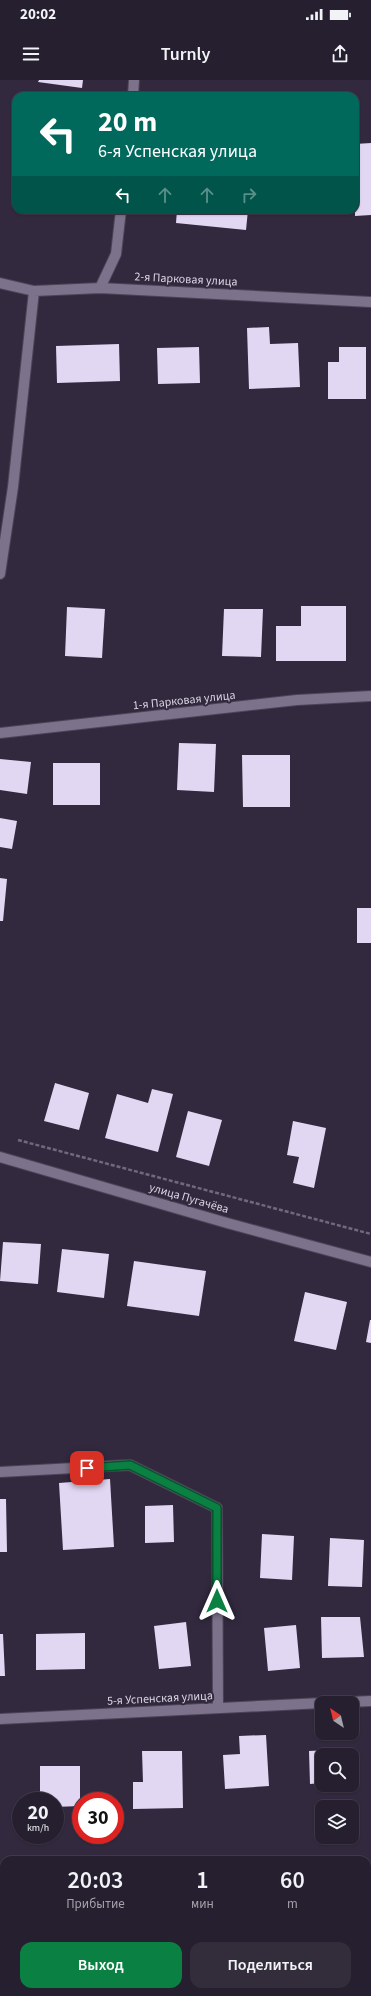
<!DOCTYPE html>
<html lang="ru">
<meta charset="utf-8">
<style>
body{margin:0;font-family:"Source Sans 3",sans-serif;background:#322c3b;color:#f1f3f6;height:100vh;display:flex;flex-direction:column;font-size:15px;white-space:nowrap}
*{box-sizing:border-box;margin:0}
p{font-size:13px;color:#a4a2aa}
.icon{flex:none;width:22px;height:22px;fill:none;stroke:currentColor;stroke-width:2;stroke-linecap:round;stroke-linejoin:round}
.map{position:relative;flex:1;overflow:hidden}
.panel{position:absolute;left:0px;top:1776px;width:371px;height:140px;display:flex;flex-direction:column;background:#261f2f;border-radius:12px 12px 0 0;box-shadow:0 1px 3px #0004,0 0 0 1px #423d4b}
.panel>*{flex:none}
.guide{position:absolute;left:12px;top:12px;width:347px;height:122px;border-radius:12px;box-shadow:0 1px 3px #0004,0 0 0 1px #423d4b;background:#00695c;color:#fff;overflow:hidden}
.needle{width:26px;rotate:325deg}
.tools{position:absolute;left:315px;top:1616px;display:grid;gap:8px}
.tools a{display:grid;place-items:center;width:44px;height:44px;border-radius:8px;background:#261f2f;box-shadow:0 1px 3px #0004,0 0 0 1px #423d4b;font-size:20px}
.speed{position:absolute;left:12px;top:1712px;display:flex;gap:8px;font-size:20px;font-weight:700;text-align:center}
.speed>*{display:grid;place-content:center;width:52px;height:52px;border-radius:50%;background:#261f2f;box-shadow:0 1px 3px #0004,0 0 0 1px #423d4b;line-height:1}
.speed small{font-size:10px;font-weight:400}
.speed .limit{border:6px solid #d22;background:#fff;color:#111}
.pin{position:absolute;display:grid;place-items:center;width:34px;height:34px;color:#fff;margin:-17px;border-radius:8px;box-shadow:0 2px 6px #0006}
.me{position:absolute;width:44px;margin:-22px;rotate:0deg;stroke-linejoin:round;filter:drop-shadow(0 0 3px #0008)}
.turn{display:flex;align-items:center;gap:14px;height:84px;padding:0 20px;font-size:18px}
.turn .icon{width:52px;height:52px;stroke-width:2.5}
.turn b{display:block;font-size:28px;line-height:34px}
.lanes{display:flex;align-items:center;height:38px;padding:0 20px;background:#0003;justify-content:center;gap:20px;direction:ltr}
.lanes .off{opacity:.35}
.eta{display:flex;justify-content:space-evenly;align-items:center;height:68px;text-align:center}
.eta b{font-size:24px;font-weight:600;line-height:28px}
.button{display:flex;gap:8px;margin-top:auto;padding:8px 20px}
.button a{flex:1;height:46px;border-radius:12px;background:#0b8043;color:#fff;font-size:16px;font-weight:600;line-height:46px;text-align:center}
.button a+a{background:#322c3b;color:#f1f3f6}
.status{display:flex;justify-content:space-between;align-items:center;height:28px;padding:0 20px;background:#261f2f;direction:ltr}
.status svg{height:11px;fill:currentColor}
header{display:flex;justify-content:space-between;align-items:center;height:52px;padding:0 20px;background:#261f2f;font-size:18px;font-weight:600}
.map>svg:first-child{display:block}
.building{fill:#e2d7f3}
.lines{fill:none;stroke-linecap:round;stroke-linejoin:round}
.minor-casing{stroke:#4c4456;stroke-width:12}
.tertiary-casing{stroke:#4c4456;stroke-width:12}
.path{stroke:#70697c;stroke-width:2.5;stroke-dasharray:4 2;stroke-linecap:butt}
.minor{stroke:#7c728b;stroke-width:10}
.tertiary{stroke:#7c728b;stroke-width:10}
.route-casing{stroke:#07532c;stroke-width:10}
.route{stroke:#0b8043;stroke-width:7}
.labels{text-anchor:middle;stroke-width:4;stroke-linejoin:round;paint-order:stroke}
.street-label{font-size:12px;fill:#dad5e3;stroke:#32293f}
</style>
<div class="status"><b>20:02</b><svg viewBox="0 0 49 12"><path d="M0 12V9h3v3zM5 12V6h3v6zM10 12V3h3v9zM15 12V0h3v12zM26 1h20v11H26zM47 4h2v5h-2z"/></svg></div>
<header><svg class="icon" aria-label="menu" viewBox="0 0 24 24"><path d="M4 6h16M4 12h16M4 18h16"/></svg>Turnly<svg class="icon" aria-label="share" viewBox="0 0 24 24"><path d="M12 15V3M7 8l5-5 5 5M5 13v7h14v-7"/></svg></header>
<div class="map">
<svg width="371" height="1916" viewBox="0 0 371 1916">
<rect width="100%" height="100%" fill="#32293f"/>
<path class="building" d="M39 0H83L82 8 38 2Z
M371 63V135L355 136V64Z
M177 130H248L246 150 176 143Z
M269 247 270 264 298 263 300 307 249 309 247 248Z
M119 264 120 301 57 303 56 266Z
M199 267 200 303 158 304 157 268Z
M339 267H366V319H328V282H339Z
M301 526H346V581H276V546H301Z
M67 527 105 529 102 578 65 576Z
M224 529H263L261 577 222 576Z
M179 663 216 664 214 712 177 710Z
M242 675H290V727H243Z
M0 679 31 682 27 714 0 710Z
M53 683H100V725H53Z
M0 738 17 741 12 769 0 767Z
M0 798 7 799 3 841H0Z
M357 828H371V863H357Z
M55 1003 89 1013 79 1050 44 1041Z
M152 1009 173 1014 158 1072 105 1058 117 1014 148 1023Z
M188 1031 222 1040 209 1086 176 1077Z
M293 1041 326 1048 314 1108 293 1103 299 1077 287 1075Z
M3 1162 41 1164 38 1204 0 1201Z
M62 1169 109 1174 104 1218 57 1212Z
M134 1181 206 1191 199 1236 127 1226Z
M305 1212 347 1222 336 1270 294 1261Z
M370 1240H371V1263L366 1262Z
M110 1399 114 1467 63 1470 59 1403Z
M0 1419H6L7 1472H0Z
M173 1425 174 1462 145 1463V1426Z
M262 1454 294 1456 292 1500 260 1498Z
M330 1458 364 1460 362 1507 328 1506Z
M321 1537H360L364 1577 322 1578Z
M186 1542 191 1586 159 1589 154 1546Z
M296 1545 300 1588 268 1591 264 1548Z
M85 1553V1589L36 1590V1554Z
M0 1554H3L5 1596H0Z
M266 1655 269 1706 225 1709 223 1675 240 1674 239 1656Z
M351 1669 352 1675H322V1703L310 1704 309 1671Z
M142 1671H182L183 1728 133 1729V1702H143Z
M40 1686H80V1726L55 1727V1721H40Z"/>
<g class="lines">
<defs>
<path id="minor" d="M133 16 134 0
M0 203 34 211 100 208 371 222
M100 208 116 174 121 130
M0 494 13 407 34 211
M0 653 297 620 371 616
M0 1392 130 1385 217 1428 218 1628
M328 1623 371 1621
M0 1639 322 1623
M367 1893H371
M0 1912 4 1910
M30 1912 40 1914 77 1912"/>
<path id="tertiary" d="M0 1077 227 1143 371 1182"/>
</defs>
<use href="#minor" class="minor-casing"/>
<use href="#tertiary" class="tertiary-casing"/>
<path class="path" d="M18 1060 371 1154"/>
<use href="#minor" class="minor"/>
<use href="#tertiary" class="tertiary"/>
</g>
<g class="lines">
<defs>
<path id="route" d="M87 1388 130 1385 217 1428V1521"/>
</defs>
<use href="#route" class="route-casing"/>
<use href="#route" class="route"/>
</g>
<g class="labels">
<g class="street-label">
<text transform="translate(186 199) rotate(3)" y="4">2-я Парковая улица</text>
<text transform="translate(184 620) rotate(-6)" y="4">1-я Парковая улица</text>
<text transform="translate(189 1118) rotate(16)" y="4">улица Пугачёва</text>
<text transform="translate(160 1618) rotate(-3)" y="4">5-я Успенская улица</text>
</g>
</g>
</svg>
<div class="tools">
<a><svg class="needle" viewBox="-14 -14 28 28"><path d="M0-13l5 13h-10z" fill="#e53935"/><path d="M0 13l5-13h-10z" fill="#a4a2aa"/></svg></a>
<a><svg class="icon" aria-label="search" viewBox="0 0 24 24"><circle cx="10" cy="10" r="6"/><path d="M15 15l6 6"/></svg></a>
<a><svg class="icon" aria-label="layers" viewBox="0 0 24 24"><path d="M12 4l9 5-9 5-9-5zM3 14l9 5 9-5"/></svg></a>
</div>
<div class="speed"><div>20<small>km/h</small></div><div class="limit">30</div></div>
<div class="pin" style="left:87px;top:1388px;background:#d93025"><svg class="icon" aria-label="arrive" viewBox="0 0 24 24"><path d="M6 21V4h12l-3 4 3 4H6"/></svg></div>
<svg class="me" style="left:217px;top:1521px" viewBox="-20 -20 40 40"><path d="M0-17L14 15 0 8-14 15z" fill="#0b8043" stroke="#fff" stroke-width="4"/></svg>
<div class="guide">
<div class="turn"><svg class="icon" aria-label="left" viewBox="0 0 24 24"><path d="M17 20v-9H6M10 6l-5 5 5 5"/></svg><div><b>20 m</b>6-я Успенская улица</div></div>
<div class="lanes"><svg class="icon" aria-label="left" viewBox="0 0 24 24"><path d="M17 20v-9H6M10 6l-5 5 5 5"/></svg><svg class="icon off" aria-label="ahead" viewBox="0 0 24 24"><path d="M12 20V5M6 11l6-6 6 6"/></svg><svg class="icon off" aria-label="ahead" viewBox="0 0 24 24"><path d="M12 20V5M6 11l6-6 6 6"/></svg><svg class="icon off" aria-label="right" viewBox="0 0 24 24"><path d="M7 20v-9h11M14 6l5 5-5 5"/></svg></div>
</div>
<section class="panel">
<div class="eta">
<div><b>20:03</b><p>Прибытие</p></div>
<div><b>1</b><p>мин</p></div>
<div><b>60</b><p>m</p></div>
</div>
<div class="button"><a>Выход</a><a>Поделиться</a></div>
</section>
</div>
